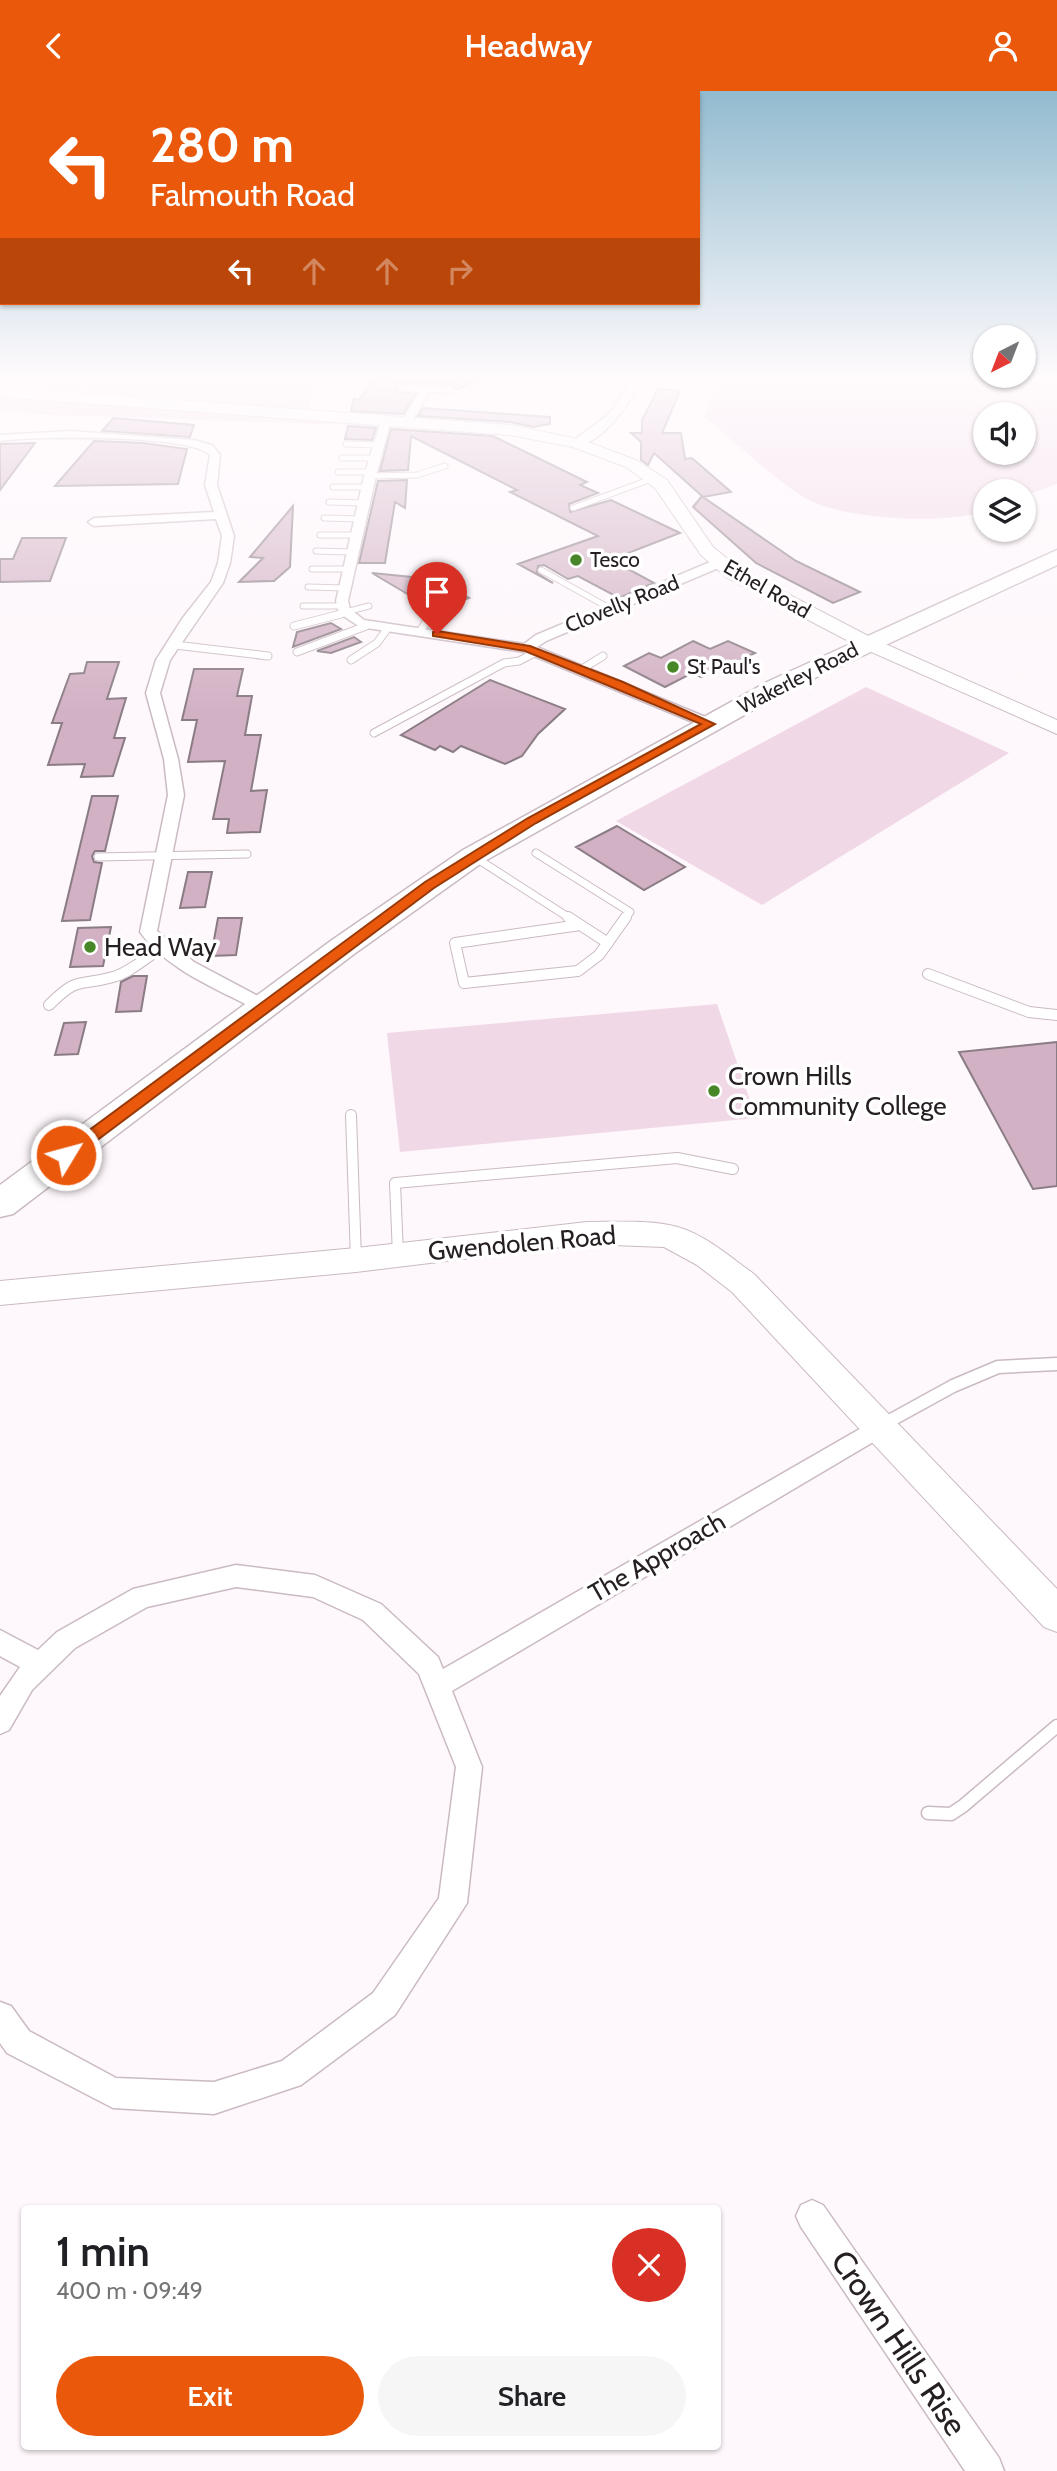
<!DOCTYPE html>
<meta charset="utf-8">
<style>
body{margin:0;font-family:Cabin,sans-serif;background:#f6f6f6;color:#202124;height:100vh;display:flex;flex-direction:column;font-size:26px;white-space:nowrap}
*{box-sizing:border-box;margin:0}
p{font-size:23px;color:#757577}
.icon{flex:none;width:38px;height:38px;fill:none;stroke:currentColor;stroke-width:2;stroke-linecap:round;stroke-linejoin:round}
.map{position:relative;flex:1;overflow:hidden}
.drawer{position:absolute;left:21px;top:2114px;width:700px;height:245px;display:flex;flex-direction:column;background:#fff;border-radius:7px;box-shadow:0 2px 5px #0004}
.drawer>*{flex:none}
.top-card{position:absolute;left:0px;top:0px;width:700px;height:214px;box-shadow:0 2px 5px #0004;background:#ea580c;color:#fff;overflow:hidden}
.needle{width:46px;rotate:222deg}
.tools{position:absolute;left:973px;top:234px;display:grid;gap:14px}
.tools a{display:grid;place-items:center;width:63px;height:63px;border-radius:50%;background:#fff;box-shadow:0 2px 5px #0004;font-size:35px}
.pin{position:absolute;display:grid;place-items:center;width:60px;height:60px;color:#fff;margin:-72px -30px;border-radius:50% 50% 50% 0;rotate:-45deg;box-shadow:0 0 7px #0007}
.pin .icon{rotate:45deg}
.me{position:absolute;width:77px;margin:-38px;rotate:53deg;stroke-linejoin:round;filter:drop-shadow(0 0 5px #0008)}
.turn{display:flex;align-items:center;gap:24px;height:147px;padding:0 35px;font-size:32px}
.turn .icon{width:91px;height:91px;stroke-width:2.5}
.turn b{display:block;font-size:49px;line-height:60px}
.lanes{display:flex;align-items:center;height:66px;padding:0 35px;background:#0003;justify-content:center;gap:35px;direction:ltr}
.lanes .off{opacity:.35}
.round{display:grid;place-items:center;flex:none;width:74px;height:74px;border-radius:37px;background:#f6f6f6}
.head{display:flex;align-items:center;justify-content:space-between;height:119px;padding:0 35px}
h1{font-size:42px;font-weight:600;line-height:52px}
.cta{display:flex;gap:14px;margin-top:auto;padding:14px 35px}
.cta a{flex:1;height:80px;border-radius:42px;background:#ea580c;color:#fff;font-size:28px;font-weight:600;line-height:80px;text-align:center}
.cta a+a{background:#f6f6f6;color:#202124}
header{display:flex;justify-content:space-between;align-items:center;height:91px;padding:0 35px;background:#ea580c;color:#fff;font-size:32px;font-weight:600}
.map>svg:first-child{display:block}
.green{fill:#f1d8e6;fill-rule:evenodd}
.building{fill:#d2b1c4;stroke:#8a7c84;stroke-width:2}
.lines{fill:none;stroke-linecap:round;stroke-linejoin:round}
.lane-far3-casing{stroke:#cabac3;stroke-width:7}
.lane-far2-casing{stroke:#cabac3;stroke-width:9}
.lane-far1-casing{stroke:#cabac3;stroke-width:12}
.lane-casing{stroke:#cabac3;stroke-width:15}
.street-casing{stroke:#cabac3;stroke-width:3}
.secondary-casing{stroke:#cabac3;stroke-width:2}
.highway-casing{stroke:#cabac3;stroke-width:3}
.lane-far3{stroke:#fff;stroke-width:5}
.lane-far2{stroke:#fff;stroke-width:7}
.lane-far1{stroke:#fff;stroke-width:10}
.lane{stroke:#fff;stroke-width:12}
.street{fill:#fff;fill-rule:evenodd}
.secondary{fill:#fff;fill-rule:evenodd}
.highway{fill:#fff;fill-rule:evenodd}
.route{fill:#ea580c;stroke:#983908;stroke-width:2}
.poi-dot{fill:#488728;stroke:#fff;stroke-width:2.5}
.labels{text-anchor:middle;stroke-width:7;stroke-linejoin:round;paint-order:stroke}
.far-poi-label{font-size:21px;fill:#251f23;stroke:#fff;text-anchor:start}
.far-street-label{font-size:21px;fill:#251f23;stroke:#fff}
.poi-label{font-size:26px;fill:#251f23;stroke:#fff;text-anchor:start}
.street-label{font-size:26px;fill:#251f23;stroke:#fff}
.near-street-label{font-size:32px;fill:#251f23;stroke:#fff}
</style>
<header><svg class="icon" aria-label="back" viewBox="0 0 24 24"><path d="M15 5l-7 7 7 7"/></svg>Headway<svg class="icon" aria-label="person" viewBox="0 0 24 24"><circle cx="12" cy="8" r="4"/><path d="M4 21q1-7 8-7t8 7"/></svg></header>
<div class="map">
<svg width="1057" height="2380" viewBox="0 0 1057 2380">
<rect width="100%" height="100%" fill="#fef7fb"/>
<path class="green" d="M0 288H313L309 318 5 294 0 293Z
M719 288H1057V393L1024 405V401H985V420C947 434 841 429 805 407 773 387 735 351 704 326ZM985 324H1024V362H985Z
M0 304 386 329 383 335 51 324 0 320Z
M866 596 1009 662 762 814 616 730Z
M717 913 756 1027 400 1061 387 942Z"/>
<path class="building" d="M374 288H476L477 290 457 298 450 293 399 292 397 301 416 303 403 323 351 320 354 308 359 309Z
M658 298 680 300 662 342H681L685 368 692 367 731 401 703 406 796 470 860 501 833 512 756 472 693 416 702 405 664 371 654 362 648 374 641 369V351L631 342H642V329Z
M423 317 550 326V333L533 336 510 331 418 325Z
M113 327 194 334 190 346 102 340Z
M348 335 376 337 372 349 345 348Z
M391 338 493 345 587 391 580 394 598 402 569 413 570 421 611 409 680 442 623 464 628 466 615 471 654 492 619 507 578 485 568 488 544 474 538 475 537 482 553 492 518 473 598 445 510 401 517 399 411 345 408 379 380 380Z
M94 350 143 352 187 358 178 393 55 395Z
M35 352 0 399V353Z
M407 389 405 417 395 411 385 472H359L378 390Z
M293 415 290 476 274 490 239 491 263 467 250 466Z
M22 447H66L50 490 0 491V468H13Z
M372 482 432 488 469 507 436 520Z
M331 532 341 538 293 556 297 541Z
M354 546 361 551 331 562 317 560Z
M693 550 710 558 728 550 755 562 714 582 701 586 692 582 665 596 624 575 649 562 661 567Z
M87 571H119L107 608 126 607 114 647H125L113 685 81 686 85 673 48 674 62 632H52L70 583 84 582Z
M194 578H243L237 605H252L245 644H261L251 700 267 699 260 741 227 742 229 728H213L225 670 188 671 197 629H182Z
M490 589 565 618 538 643 522 665 505 673 461 655 453 661 440 655 435 659 401 644Z
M92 705H118L105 760H95L92 765 94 771 102 772 90 829 62 830Z
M617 735 685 776 644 799 576 756Z
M188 781H212L205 816 180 817Z
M218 827H242L236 864 211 865Z
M111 836 103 875 70 876 78 837Z
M133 885H147L141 920 116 921 121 891Z
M86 931 78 963 55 964 64 932Z
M1057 951V1095L1033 1098 959 961Z"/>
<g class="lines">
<defs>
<path id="lane-far3" d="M346 353 378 354
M342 367H375
M338 381H371
M370 385 417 384 445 375
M333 396H367
M329 411 364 412
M573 417 654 387
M324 427 360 428
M320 444H357
M316 460 353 461
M312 478H349
M541 479 611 518
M308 496 345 497
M303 515H343
M334 524 369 515"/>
<path id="lane-far2" d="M294 535 341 523
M420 541 427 529
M175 554 268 565
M297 561 366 535
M351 569 377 552 387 538
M582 578 603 565
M374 642 504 572 519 570 536 561
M536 762 630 821 625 828
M473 765 571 828
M98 766 247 763"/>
<path id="lane-far1" d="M568 826 608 852
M580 834 455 852 464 892 578 880 599 864 626 826
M928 883 1029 921 1057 924
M49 914C79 884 78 896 113 886 129 882 147 866 161 857
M351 1024 356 1169
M398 1164 395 1092 677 1067 733 1078"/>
<path id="lane" d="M882 1334 953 1295 998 1276 1057 1273
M928 1722 951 1723 963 1715 1057 1635"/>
<path id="street" d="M633 288H643C631 309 601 357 573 354V350L609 323Z
M399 295 450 296 455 299 450 302 430 301 410 333 406 334 401 331 420 301 399 299Z
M386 326 391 329 376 385 348 510 350 518 364 529 524 553 536 544 715 469H723V475L546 550 537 556 715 630V636H705L524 561 360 536 339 522 336 510 364 385 381 329Z
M70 340 194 349 212 354 220 364 217 394 234 445 230 472 223 492 170 569 160 602 178 668 184 704 157 840 194 871 271 912 274 916 271 920H259C218 898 168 880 140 841L168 704 164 668 146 602 156 569 182 528 211 491 218 472 222 445 216 428 94 435 88 431 94 427 214 421 205 394 210 364C190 343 33 345 0 350V344Z
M877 1328 885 1330 888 1337 885 1344 452 1600 482 1676 467 1812 395 1924 301 1994 214 2023 113 2017 7 1962 0 1952V1911L11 1915 29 1940 116 1987 214 1991 282 1970 373 1902 439 1807 456 1676 419 1583 363 1529 313 1506 236 1496 147 1516 75 1557 32 1599 9 1639 0 1643V1605L20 1576 0 1565V1539L38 1559 57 1541 133 1498 236 1474 315 1484 381 1513 438 1566 443 1578Z
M812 2109 823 2114 999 2367 1004 2380H965L801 2136 796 2125 801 2114Z"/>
<path id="secondary" d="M0 296 510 334 583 349 638 370 667 389 713 456 740 478 874 548 1057 629V643L860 556 726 486 701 464 655 397 626 376 573 356 510 344 0 306Z
M587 1131C614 1131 643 1129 669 1134 700 1139 730 1166 754 1183L1057 1498V1541L1044 1536 732 1201 697 1174 664 1156 587 1153 356 1181 0 1214V1190L356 1157Z"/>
<path id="highway" d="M1057 459V474L787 600 483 771 354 863 13 1123 0 1126V1094L332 849 463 759 769 590Z"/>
</defs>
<use href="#lane-far3" class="lane-far3-casing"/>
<use href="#lane-far2" class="lane-far2-casing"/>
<use href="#lane-far1" class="lane-far1-casing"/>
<use href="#lane" class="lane-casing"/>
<use href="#street" class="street-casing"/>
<use href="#secondary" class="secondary-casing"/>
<use href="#highway" class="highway-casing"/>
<use href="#lane-far3" class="lane-far3"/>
<use href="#lane-far2" class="lane-far2"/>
<use href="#lane-far1" class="lane-far1"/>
<use href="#lane" class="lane"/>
<use href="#street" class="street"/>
<use href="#secondary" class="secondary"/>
<use href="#highway" class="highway"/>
</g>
<linearGradient id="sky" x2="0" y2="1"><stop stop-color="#92bbcf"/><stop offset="0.46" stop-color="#fffbfd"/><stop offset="1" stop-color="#fffbfd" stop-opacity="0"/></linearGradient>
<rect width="1057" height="621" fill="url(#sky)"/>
<path class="route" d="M437 540 530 555 623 591 715 633 536 732 434 797 72 1068H61L59 1064 61 1060 425 791 528 727 701 633 525 560 433 545V541Z"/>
<g class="poi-dot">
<circle cx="576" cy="469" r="7"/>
<circle cx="673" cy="576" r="7"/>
<circle cx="90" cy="856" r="7"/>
<circle cx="714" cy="1000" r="7"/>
</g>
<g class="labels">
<g class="far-poi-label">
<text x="590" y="476">Tesco</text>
<text x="687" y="583">St Paul's</text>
</g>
<g class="far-street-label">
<text transform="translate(767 498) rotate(30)" y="7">Ethel Road</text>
<text transform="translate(622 513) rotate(-22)" y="7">Clovelly Road</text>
<text transform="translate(798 587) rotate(-27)" y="7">Wakerley Road</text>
</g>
<g class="poi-label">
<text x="104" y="865">Head Way</text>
<text x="728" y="994">Crown Hills<tspan x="728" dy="30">Community College</tspan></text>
</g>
<g class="street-label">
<text transform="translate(522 1152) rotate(-5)" y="9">Gwendolen Road</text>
<text transform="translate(657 1466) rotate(-30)" y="9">The Approach</text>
</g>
<g class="near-street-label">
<text transform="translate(899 2252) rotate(56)" y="11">Crown Hills Rise</text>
</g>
</g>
</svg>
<div class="tools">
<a><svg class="needle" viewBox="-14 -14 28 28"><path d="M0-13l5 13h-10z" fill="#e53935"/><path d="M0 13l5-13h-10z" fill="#757577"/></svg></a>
<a><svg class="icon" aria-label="sound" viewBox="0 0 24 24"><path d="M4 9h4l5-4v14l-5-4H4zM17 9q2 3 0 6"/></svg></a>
<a><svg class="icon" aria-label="layers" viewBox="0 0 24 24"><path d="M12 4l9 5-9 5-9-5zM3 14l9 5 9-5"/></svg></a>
</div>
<div class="pin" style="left:437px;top:543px;background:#d93025"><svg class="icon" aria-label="arrive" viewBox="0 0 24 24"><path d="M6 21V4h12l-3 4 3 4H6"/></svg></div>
<svg class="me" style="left:66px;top:1064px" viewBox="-20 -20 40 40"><circle r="17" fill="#ea580c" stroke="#fff" stroke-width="3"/><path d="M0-11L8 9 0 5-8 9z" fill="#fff"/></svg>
<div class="top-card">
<div class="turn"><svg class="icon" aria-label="left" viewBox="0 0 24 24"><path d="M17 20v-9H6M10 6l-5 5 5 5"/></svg><div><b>280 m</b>Falmouth Road</div></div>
<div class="lanes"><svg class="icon" aria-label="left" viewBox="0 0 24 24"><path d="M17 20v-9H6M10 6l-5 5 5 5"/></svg><svg class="icon off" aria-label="ahead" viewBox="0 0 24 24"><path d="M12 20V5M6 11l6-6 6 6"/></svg><svg class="icon off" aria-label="ahead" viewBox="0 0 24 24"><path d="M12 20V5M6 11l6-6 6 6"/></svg><svg class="icon off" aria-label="right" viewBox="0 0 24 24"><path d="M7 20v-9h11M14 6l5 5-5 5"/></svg></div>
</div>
<section class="drawer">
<div class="head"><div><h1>1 min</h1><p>400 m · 09:49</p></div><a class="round" style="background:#d93025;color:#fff"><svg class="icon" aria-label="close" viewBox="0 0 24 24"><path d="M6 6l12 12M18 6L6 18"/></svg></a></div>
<div class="cta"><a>Exit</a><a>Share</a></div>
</section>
</div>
